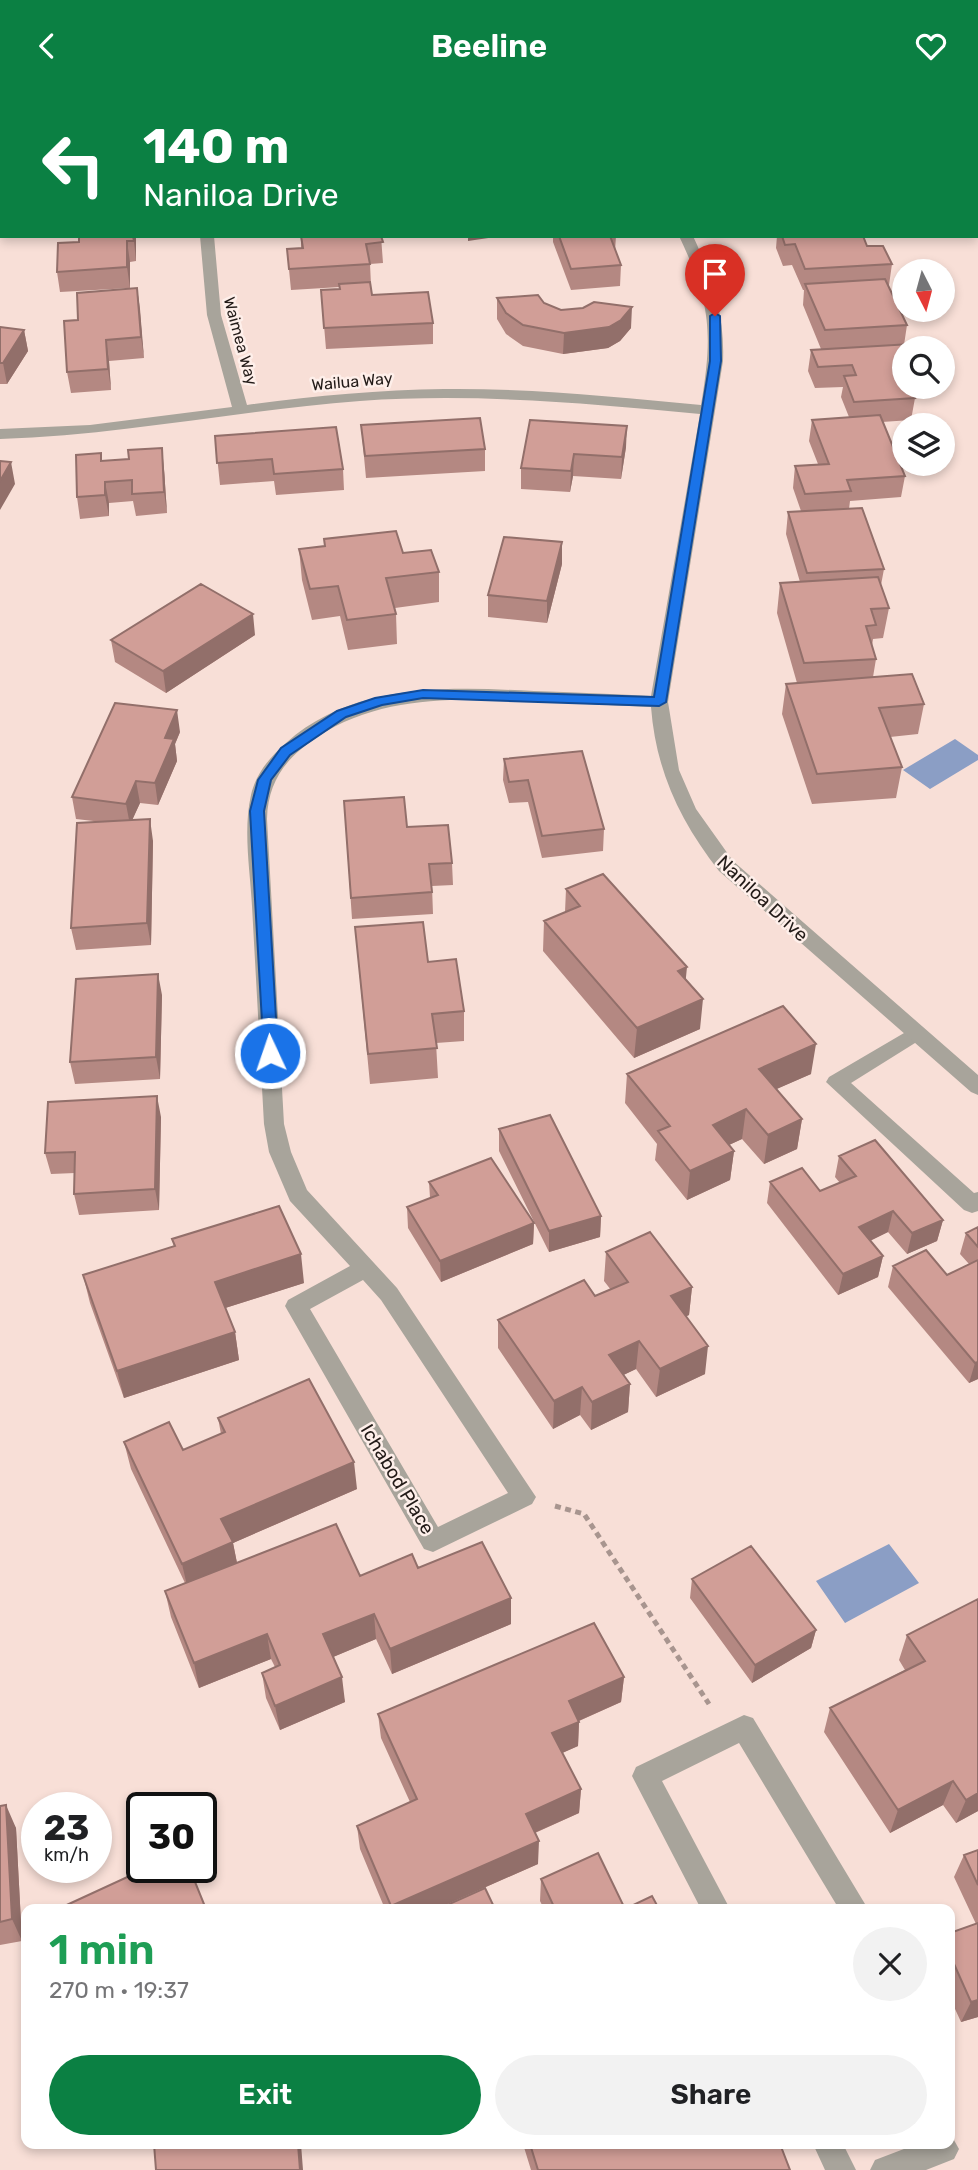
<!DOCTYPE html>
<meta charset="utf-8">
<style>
body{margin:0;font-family:Rubik,sans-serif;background:#f2f2f2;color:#202124;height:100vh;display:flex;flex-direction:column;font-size:26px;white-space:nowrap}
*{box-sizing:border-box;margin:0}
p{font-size:23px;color:#757577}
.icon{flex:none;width:38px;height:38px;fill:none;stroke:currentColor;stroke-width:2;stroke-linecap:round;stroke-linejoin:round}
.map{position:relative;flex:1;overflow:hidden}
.panel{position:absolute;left:21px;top:1813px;width:934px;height:245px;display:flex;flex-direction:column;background:#fff;border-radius:14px;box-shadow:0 4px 10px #0003}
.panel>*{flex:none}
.guide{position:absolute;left:0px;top:0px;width:978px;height:147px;box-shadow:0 4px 10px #0003;background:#0b8043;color:#fff;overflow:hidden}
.needle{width:46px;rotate:174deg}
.buttons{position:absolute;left:892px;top:168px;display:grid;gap:14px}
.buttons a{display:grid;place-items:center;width:63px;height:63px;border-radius:50%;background:#fff;box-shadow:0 4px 10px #0003;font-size:35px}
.speed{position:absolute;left:21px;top:1701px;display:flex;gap:14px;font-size:35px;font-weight:700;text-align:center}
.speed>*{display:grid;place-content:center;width:91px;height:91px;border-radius:50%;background:#fff;box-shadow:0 4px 10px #0003;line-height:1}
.speed small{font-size:18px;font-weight:400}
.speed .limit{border:4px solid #111;border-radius:10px;background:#fff;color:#111}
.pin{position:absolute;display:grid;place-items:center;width:60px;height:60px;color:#fff;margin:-72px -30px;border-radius:50% 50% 50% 0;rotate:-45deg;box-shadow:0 0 7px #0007}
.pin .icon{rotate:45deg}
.me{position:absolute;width:77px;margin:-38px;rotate:357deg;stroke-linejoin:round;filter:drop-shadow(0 0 5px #0008)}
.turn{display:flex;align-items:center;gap:24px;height:147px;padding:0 28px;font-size:32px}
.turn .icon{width:91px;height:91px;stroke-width:2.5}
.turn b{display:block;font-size:49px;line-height:60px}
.round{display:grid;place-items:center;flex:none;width:74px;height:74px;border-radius:37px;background:#f2f2f2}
.head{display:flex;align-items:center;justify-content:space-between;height:119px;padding:0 28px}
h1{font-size:42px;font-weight:600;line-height:52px;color:#1e9e55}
.primary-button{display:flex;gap:14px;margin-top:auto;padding:14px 28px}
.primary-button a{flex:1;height:80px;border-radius:42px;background:#0b8043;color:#fff;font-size:28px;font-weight:600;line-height:80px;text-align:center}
.primary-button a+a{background:#f2f2f2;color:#202124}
header{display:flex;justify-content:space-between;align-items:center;height:91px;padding:0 28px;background:#0b8043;color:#fff;font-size:32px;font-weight:600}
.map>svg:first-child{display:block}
.water{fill:#8b9ec5}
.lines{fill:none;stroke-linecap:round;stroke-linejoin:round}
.path{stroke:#a8958f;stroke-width:5;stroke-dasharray:6 4.5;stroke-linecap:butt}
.lane{fill:#a8a49b;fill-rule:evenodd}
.street{fill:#a8a49b;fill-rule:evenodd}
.wall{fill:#b48882}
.shaded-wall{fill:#926f6a}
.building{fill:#d19e97;stroke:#926f6a;stroke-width:2}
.route{fill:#1a73e8;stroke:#114b97;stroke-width:2}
.labels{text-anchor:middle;stroke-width:5;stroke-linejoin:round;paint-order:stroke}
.far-street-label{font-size:16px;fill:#231b18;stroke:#feefea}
.street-label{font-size:19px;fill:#231b18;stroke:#feefea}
</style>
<header><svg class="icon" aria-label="back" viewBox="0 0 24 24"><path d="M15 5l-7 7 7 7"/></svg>Beeline<svg class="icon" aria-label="heart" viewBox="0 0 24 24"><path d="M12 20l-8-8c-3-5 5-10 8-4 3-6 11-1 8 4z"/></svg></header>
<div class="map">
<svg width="978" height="2079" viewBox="0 0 978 2079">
<rect width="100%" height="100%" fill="#f8dfd7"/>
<path class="water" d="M955 648 978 664V669L930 698 903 679Z
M889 1453 919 1492 845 1532 816 1490Z"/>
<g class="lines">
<path class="path" d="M555 1415 584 1423 709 1613"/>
<path class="lane" d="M916 935 923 937 926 942 923 947 851 992 974 1102 978 1101V1120L972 1122 964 1119 826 991 829 986Z"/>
<path class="street" d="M183 0H195L196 2H184Z
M581 0H594L595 2H582Z
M200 145H214L221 224 247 314C312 305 378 299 444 298 530 297 616 306 701 314 713 242 711 212 679 145H693C712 186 725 224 723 270L668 611 679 679 696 718 733 770 978 984V1004L971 1001 719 780C680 730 656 680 651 616 615 614 580 613 544 611 465 608 386 601 317 646 286 667 268 690 267 728L284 1033 291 1061 307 1099 397 1197 536 1406 532 1413 433 1461 424 1458 285 1215 288 1209 350 1175 290 1110 269 1061 264 1033C260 960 256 888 252 815 250 779 243 739 251 704 256 682 270 666 286 652 354 591 449 596 534 600 573 601 612 603 651 605L700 323C587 312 473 302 360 310 239 319 121 344 0 348V338L90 334 232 316 207 224ZM363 1189 381 1209 508 1402 438 1436 310 1218Z
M744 1624 753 1627 868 1818H839L739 1652 662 1690 730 1818H701L632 1685 636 1676Z
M950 2042 959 2058 954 2068 926 2079H870L875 2069 917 2053H950Z
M813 2053H843L856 2079H825Z"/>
</g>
<path class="wall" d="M433 0H517V1L433 2Z
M671 0H747L746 2H671Z
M910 0H978L976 2H911Z
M136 145V170L130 171V197L60 201 57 181Z
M301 145H381L383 172 370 173 371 194H370L372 204 433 232V253L326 258 321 199 340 198V196L291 199 287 158 301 157Z
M553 145H616L615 160 621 174 620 195 571 199 553 151Z
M777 145H863L867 155 892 173 889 194H888L907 234 904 254 905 257V296L915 307 911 329 882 331 905 385 901 406 850 410 849 418 884 478 881 494 889 517 883 547 873 548 872 555 876 568 873 586 924 613 918 643 890 646 902 676 896 707 812 713 782 623 786 593 797 592 777 522 780 492 800 491 786 443 788 421 801 420 793 397 795 375 818 373 809 350 812 329 849 326 841 306 843 296 815 297 808 280 811 259 821 258 803 214 804 199H803L792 174 783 175 776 157Z
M137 197 144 267 109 270 111 299 71 302 67 281 78 229Z
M497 207 544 212 561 219 631 237 620 250 608 257 563 263 523 255 506 243 497 228Z
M0 236 24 239 28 260 7 293H0Z
M530 329 626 356 621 388 573 385 570 401 521 398V377Z
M361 334 485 358V380L366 387Z
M215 345 343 378 344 399 276 404 274 390 220 394Z
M101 362 102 370 164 378 167 422 136 425 133 410 109 412V425L80 428 77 406Z
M324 448 403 462 439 481V511L395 517 396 523 397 553 348 559 340 525 312 529 302 489 299 458 324 455Z
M562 473 547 532 488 526V504Z
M255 544 166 602 115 571 111 549Z
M180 641 175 653 177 670 158 714 140 712 132 729 153 750 151 854 76 859 71 837 102 731 76 728 72 706Z
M504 668 604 738 603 760 542 767 528 711 509 712 503 689Z
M344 710 407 736 452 772 453 794 432 795 433 823 352 828Z
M566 798 686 889 700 938 634 967 543 860 544 830 565 821Z
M355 836 428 871 464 920V950L436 952 438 987 370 993Z
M162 904 160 988 75 993 70 971Z
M627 983H811L776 998 802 1028 797 1058 764 1073 742 1048 729 1054 734 1060 730 1089 687 1109 655 1069 657 1053 625 1012Z
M161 1026 159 1119 79 1124 74 1103 75 1082 51 1083 45 1062Z
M499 1038 601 1125 600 1146 549 1161 499 1060Z
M839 1065 943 1129 937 1150 907 1163 888 1141 870 1150 883 1165 878 1186 838 1204 767 1112 770 1091 820 1100 840 1092 835 1086Z
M429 1091 534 1132 533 1153 441 1191 408 1137 407 1116 430 1107Z
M978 1136V1288L969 1292 888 1196 893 1175 947 1184 969 1173 960 1163 966 1142Z
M172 1148 304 1192 225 1217 235 1241 239 1269 124 1307 90 1212 83 1184 174 1155Z
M606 1161 692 1196 689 1224 686 1225 705 1283 656 1306 636 1278 623 1284 630 1293 628 1321 591 1339 580 1324 553 1338 498 1257V1229L595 1205 611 1199 604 1190Z
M218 1327 357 1398 233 1452 237 1472 360 1485 418 1477 511 1533 392 1583 376 1548 333 1566 345 1611 280 1639 266 1607 262 1582 275 1576 271 1568 199 1597 171 1526 165 1500 185 1492 131 1378 124 1351 183 1359 221 1343Z
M692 1488 816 1539 811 1557 752 1592 690 1507Z
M978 1508V1720L956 1732 943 1714 890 1742 824 1641 830 1617 905 1579 899 1569 907 1544Z
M624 1586 621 1611 579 1630 578 1655 562 1662 581 1698 579 1722 535 1742 538 1773 436 1818H385L360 1758 357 1735 410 1711 381 1647 378 1623Z
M0 1715 16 1737 22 1850 0 1854Z
M978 1759V1926L961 1931 950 1907V1842L976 1833 954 1786 964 1764Z
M541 1788 625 1818H659H544L540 1810Z
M523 2053H780L790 2079H531Z"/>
<path class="shaded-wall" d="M490 0H517V1L490 2Z
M683 0H747L746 2H683Z
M965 0H978V18H976V2H949Z
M133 145H136V170L134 150Z
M468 145H502L468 150Z
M127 150 130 171V197L127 176Z
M137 197 140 218 144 267 141 246Z
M632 216 631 237 620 250 608 257 563 263 564 242Z
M24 239 28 260 7 293 3 272Z
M106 249 109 270 111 299 108 278Z
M627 335 626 356 621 388 622 366Z
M162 357 164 378 167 422 164 401Z
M574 363 573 385 570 401 571 380Z
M11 371 15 393 0 419V390Z
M105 391 109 412V425L105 404Z
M562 451V473L547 532V510Z
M253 523 255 544 166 602 163 580Z
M177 619 180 641 175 653 177 670 158 714 155 692 165 647Z
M136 690 140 712 130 734 126 713Z
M150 728 153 750 151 854 147 832Z
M687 876 684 906 678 880Z
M158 883 162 904 160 988 156 966Z
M703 908 700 938 634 967 637 937Z
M816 953 811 983 754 1008 759 978Z
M157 1005 161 1026 159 1119 155 1098Z
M746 1018 742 1048 709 1063 713 1034Z
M802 1028 797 1058 764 1073 768 1044Z
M734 1060 730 1089 687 1109 690 1080Z
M893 1120 888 1141 855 1157 859 1136Z
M601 1125 600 1146 549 1161V1140Z
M943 1129 937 1150 907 1163 912 1142Z
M534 1132 533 1153 441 1191 440 1170Z
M301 1163 304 1192 219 1219 215 1191Z
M883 1165 878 1186 838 1204 843 1183Z
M692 1196 689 1224 668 1234 671 1205Z
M235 1241 239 1269 124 1307 117 1280Z
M639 1250 636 1278 607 1292 609 1264Z
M708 1255 705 1283 656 1306 660 1278Z
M978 1271V1288L969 1292 975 1272Z
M630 1293 628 1321 591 1339 592 1311Z
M582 1296 580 1324 553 1338 554 1310Z
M354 1371 357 1398 233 1452 238 1477 188 1499 182 1473 221 1428Z
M511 1507V1533L392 1583 390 1558Z
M374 1523 376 1548 326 1569 323 1543Z
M816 1539 811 1557 752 1592 755 1574Z
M267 1543 271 1568 199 1597 194 1572Z
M342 1586 345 1611 280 1639 275 1615Z
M624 1586 621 1611 567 1635 569 1610Z
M579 1631 578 1655 551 1667 552 1642Z
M953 1690 943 1714 890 1742 898 1719Z
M581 1698 579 1722 525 1746 526 1723Z
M978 1702V1720L956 1732 966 1709Z
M6 1714 16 1737 22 1850 12 1828Z
M539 1750 538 1773 436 1818H392L391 1815Z
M978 1909V1926L961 1931 971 1911Z
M298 2053H301L303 2079H300Z"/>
<path class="building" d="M77 0H124L107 2H78Z
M265 0H347V2H265Z
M443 0H499L500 2H444Z
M929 0H965L949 2H931Z
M79 145H133L134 150H127V176L57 181 58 152 79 151Z
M301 145H381L383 151 366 153 370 173 289 178 287 158 303 157Z
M559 145H610L621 174 571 178Z
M782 145H863L867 155H883L892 173 805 178 795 153 785 154Z
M885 188 907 234 825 239 805 193Z
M370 191 372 204 428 201 433 232 324 237 321 199 340 198 339 193Z
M137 197 141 246 106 249 108 278 67 281 64 230 78 229 77 202Z
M538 204 544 212 561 219 583 217 594 211 632 216 621 229 609 236 564 242 523 234 506 222 497 207Z
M0 236 24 239 3 272H0Z
M911 253 913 257H905V274H901L905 284V296H910L915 307 854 311 844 285 856 284 852 274 818 276 811 259Z
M880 324 905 385 847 389 851 400 805 403 795 375 829 373 812 329Z
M480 327 485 358 365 365 361 334Z
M530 329 627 335 622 366 574 363 571 380 521 377Z
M336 336 343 378 274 383 272 368 217 372 215 345Z
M162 357 164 401 132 403V389L105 391V404L77 406 76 364 101 362V370L129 368 128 359Z
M0 370 11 371 0 390Z
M862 417 884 478 807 482 788 421Z
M396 440 403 462 431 459 439 481 386 487 396 523 347 529 338 495 310 498 299 458 325 455 324 448Z
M504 446 562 451 547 510 488 504Z
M878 486 889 517 871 518 876 534 866 535 876 568 804 572 780 492Z
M201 493 253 523 163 580 111 549Z
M912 583 924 613 879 617 902 676 817 683 786 593Z
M115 612 177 619 165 647 174 648 155 692 136 690 126 713 72 706Z
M582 660 604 738 542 745 528 689 509 691 504 668Z
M404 706 407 736 448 734 452 772 429 773 432 801 351 807 344 710Z
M150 728 147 832 71 837 77 732Z
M603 783 687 876 678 880 703 908 637 937 544 830 580 815 566 798Z
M423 831 428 871 456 868 464 920 432 923 437 957 368 963 355 836Z
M158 883 156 966 70 971 76 888Z
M783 915 816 953 759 978 802 1028 768 1044 746 1018 713 1034 734 1060 690 1080 658 1040 670 1035 627 983Z
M157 1005 155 1098 74 1103 75 1061 45 1062 48 1011Z
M550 1024 601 1125 549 1140 499 1038Z
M875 1049 943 1129 912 1142 893 1120 859 1136 883 1165 843 1183 770 1091 802 1077 820 1100 856 1085 839 1065Z
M491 1067 534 1132 440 1170 407 1116 438 1104 429 1091Z
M279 1115 301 1163 215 1191 235 1241 117 1280 83 1184 175 1155 172 1148Z
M978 1136V1156L966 1142Z
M650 1141 692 1196 671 1205 708 1255 660 1278 639 1250 609 1264 630 1293 592 1311 582 1296 554 1310 498 1229 584 1189 595 1205 628 1191 606 1161Z
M926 1159 947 1184 978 1169V1271L975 1272 893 1175Z
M309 1288 354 1371 221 1428 233 1451 182 1473 124 1351 169 1331 183 1359 225 1341 218 1327Z
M336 1433 360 1485 412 1463 418 1477 482 1451 511 1507 390 1558 374 1523 323 1543 342 1586 275 1615 262 1582 280 1574 267 1543 194 1572 165 1500Z
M751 1455 816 1539 755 1574 692 1488Z
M978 1508V1702L966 1709 953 1690 898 1719 830 1617 925 1570 907 1544Z
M594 1532 624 1586 569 1610 579 1631 552 1642 581 1698 526 1723 539 1750 391 1815 357 1735 417 1708 378 1623Z
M6 1714 12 1828 0 1831V1715Z
M978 1759V1794L964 1764Z
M598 1762 625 1818 652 1805 659 1818H555L541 1788Z
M149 1776H189L206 1818H58Z
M485 1797 495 1818H438Z
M978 1832V1909L971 1911 950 1864V1842Z
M154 2053H298L300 2079H156Z
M530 2053H780L790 2079H538Z"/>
<path class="route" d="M715 222 720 225 721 270 666 611 659 615 423 607 382 614 346 626 290 664 271 689 264 720 278 962 270 968 264 966 250 720 258 689 281 657 337 620 375 607 423 599 654 606 710 270V225Z"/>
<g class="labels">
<g class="far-street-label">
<text transform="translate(241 250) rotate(75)" y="6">Waimea Way</text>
<text transform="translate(352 290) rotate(-5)" y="6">Wailua Way</text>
</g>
<g class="street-label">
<text transform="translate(763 807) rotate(43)" y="7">Naniloa Drive</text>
<text transform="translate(398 1388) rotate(59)" y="7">Ichabod Place</text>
</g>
</g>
</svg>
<div class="buttons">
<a><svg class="needle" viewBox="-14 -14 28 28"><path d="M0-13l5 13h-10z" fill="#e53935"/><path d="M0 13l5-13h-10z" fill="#757577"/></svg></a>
<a><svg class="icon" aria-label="search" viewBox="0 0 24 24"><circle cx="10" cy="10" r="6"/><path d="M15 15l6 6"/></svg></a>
<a><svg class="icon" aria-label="layers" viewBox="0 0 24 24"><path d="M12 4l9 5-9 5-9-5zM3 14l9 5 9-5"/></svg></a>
</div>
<div class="speed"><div>23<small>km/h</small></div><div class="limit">30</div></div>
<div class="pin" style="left:715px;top:225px;background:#d93025"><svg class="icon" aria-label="arrive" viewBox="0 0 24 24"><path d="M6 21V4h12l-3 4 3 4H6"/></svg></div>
<svg class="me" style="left:270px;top:962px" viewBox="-20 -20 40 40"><circle r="17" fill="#1a73e8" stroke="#fff" stroke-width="3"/><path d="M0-11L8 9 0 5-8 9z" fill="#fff"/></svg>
<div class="guide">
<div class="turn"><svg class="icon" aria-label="left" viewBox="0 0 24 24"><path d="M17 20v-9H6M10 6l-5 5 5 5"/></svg><div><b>140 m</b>Naniloa Drive</div></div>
</div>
<section class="panel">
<div class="head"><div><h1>1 min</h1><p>270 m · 19:37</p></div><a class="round"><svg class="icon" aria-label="close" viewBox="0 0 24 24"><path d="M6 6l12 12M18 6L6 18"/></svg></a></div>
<div class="primary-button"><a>Exit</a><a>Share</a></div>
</section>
</div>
